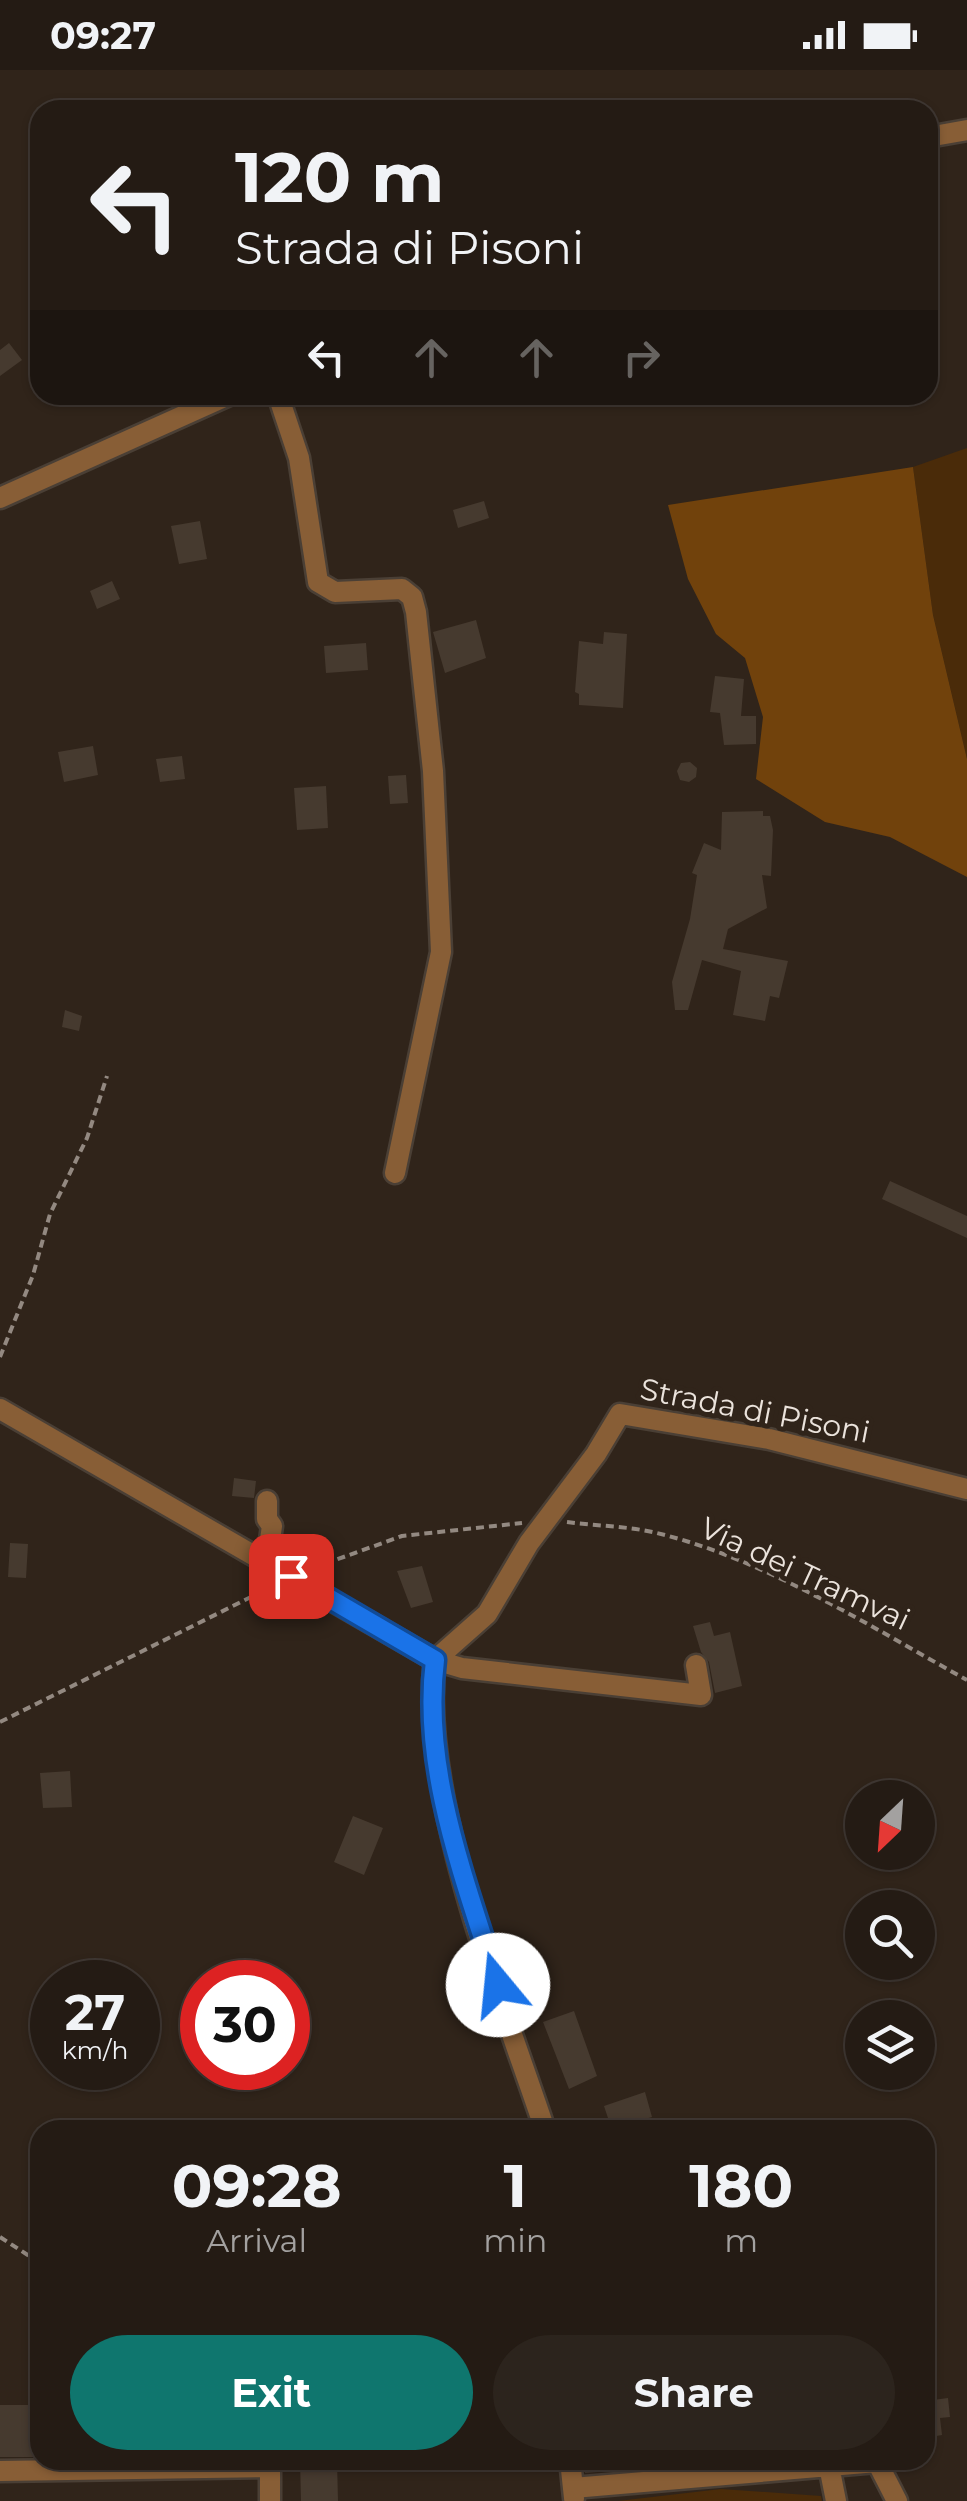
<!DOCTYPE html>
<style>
body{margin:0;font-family:Montserrat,sans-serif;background:#2c241d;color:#f1f3f6;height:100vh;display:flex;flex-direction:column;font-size:38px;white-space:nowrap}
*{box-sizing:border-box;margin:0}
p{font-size:32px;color:#a3a1a0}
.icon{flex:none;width:55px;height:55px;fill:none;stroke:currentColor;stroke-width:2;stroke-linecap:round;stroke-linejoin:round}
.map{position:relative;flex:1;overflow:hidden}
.panel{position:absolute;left:30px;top:2050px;width:905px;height:350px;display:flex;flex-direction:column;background:#241b14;border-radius:30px;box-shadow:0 2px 8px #0004,0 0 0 2px #413934}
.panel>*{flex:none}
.banner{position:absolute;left:30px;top:30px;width:908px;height:305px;border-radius:30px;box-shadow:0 2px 8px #0004,0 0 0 2px #413934;background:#241b14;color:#f1f3f6;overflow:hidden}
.needle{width:65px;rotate:205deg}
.fabs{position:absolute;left:845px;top:1710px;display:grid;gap:20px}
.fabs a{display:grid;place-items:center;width:90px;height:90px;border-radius:50%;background:#241b14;box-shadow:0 2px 8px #0004,0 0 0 2px #413934;font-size:50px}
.speed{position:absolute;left:30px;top:1890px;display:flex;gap:20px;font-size:50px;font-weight:700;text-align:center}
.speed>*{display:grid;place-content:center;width:130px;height:130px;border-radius:50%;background:#241b14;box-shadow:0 2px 8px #0004,0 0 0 2px #413934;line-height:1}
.speed small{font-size:25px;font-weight:400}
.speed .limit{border:15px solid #d22;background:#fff;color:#111}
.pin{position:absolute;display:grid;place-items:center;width:85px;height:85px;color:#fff;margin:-42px;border-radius:20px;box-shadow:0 5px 15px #0006}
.me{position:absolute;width:110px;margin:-55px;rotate:343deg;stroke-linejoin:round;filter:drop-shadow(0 0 8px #0008)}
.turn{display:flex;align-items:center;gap:35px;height:210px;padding:0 40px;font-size:45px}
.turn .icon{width:130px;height:130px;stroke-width:2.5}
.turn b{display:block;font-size:70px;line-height:85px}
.lanes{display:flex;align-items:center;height:95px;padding:0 40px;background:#0003;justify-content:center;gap:50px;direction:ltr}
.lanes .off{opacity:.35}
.eta{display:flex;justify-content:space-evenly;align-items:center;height:170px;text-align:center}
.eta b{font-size:60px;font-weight:700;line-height:70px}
.button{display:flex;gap:20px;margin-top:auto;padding:20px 40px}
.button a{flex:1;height:115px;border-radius:60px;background:#0f766e;color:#fff;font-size:40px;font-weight:700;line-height:115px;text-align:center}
.button a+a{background:#2c241d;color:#f1f3f6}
.status{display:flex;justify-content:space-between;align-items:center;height:70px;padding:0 50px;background:#241b14;direction:ltr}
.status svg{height:28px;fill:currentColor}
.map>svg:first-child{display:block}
.green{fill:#4a2b09}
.forest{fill:#71420c}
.building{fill:#463a2f}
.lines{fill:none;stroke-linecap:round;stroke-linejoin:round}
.minor-casing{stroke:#4a3f35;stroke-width:25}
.path{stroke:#938981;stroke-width:4;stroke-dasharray:8 5;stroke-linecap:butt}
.minor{stroke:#885e36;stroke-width:20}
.route-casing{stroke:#114b97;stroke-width:25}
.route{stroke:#1a73e8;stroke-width:18}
.labels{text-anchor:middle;stroke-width:10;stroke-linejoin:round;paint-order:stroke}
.street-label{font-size:30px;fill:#ebe3dc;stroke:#30241a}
</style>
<div class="status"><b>09:27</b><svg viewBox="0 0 49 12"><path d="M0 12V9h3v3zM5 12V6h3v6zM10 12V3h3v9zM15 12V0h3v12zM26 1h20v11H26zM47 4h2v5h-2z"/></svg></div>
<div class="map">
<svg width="967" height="2431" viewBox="0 0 967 2431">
<rect width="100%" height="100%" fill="#30241a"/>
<path class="green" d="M967 378V689L933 545 913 397Z
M721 2419 821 2426 822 2431H618Z"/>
<path class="forest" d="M913 397 933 545 967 689V807L890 767 825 752 756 709 763 647 745 588 716 564 688 509 668 435Z"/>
<path class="building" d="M9 273 22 290 0 306V280Z
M484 431 489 448 458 458 453 440Z
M200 451 207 489 179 494 171 456Z
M112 511 120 529 97 539 90 521Z
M476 550 486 588 445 603 433 562Z
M604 562 627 564 623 638 579 635V624L575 622 579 571 603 574Z
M366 573 368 600 326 603 324 576Z
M715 606 744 609 741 646H756V674L724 675 720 643 710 642Z
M93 676 98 705 64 712 58 682Z
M182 686 185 709 160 712 156 689Z
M690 692 697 698 696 707 689 712 680 710 677 701 681 693Z
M406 705 408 733 390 734 388 706Z
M326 716 328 758 297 760 294 718Z
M763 741V746H770L773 760 771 806 762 805 767 838 728 859 723 879 788 891 779 928 770 926 765 951 733 945 741 901 702 890 688 940H675L672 912 690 849 697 805 692 803 704 773 721 780 722 742Z
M65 940 82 946 79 961 62 957Z
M890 1111 967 1146V1168L882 1129Z
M234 1408 256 1411 254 1428 232 1426Z
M10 1473 28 1474 26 1508 8 1507Z
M422 1496 433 1532 411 1538 397 1501Z
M710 1552 714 1566 730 1562 742 1616 715 1623 709 1592 701 1582 693 1556Z
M70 1701 72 1737 43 1738 40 1703Z
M353 1746 383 1758 364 1805 334 1792Z
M542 1901 548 1930 522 1935 516 1907Z
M574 1941 597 2006 569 2019 543 1952Z
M645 2022 652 2047 636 2052 638 2057 612 2060 604 2036Z
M948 2328 950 2347 940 2348 942 2365 925 2368V2331Z
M0 2335H40V2387H0Z
M300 2390H337L338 2431H301Z
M584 2390H649V2398L585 2403Z"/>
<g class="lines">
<defs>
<path id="minor" d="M928 67 967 60
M278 325 299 388 318 512 335 522 402 519 412 527 416 542 433 701 441 882 395 1103
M0 428 229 325
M0 1339 435 1590 462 1598 701 1625 696 1595
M267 1431V1449L272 1456 267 1490
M435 1590 487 1544 529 1473 596 1384 620 1344 769 1369 967 1419
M435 1590C418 1723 502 1931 545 2060
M570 2390 574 2428
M829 2396 836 2431
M0 2401 270 2397V2431
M573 2418 877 2392 897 2431"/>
</defs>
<use href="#minor" class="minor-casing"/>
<path class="path" d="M0 1287 33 1205 50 1144 87 1068 107 1006
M567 1452C596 1456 628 1456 657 1463 767 1490 869 1556 967 1610
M313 1498 402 1466 522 1453
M0 1652 273 1516
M0 2167 40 2193"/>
<use href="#minor" class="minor"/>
</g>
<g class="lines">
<defs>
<path id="route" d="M291 1506 435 1590C421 1700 466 1812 498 1915"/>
</defs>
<use href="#route" class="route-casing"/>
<use href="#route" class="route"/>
</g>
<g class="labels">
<g class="street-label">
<text transform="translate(755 1341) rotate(11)" y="10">Strada di Pisoni</text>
<text transform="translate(805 1504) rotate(25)" y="10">Via dei Tramvai</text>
</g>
</g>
</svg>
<div class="fabs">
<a><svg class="needle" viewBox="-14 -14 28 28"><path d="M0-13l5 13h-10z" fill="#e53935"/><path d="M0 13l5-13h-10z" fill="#a3a1a0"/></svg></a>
<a><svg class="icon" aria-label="search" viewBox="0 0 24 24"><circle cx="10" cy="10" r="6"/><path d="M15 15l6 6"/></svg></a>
<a><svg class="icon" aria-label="layers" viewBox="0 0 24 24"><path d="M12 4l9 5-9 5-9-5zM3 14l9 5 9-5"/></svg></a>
</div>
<div class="speed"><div>27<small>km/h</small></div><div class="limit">30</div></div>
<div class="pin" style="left:291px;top:1506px;background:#d93025"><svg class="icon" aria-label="arrive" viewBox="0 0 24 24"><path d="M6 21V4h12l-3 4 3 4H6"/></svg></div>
<svg class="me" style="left:498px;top:1915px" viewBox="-20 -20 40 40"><circle r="19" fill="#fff"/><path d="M0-13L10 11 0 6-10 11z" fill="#1a73e8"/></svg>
<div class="banner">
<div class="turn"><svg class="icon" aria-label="left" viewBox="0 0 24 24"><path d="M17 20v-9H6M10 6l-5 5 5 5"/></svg><div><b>120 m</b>Strada di Pisoni</div></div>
<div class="lanes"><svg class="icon" aria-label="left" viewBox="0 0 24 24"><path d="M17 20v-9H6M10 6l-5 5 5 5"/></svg><svg class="icon off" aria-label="ahead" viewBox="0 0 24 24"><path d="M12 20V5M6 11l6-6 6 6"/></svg><svg class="icon off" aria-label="ahead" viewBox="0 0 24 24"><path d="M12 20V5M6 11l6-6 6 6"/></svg><svg class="icon off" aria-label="right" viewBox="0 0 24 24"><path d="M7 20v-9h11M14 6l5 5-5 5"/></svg></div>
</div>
<section class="panel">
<div class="eta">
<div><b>09:28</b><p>Arrival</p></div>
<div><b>1</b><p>min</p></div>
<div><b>180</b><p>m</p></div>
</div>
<div class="button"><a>Exit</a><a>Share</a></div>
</section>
</div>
